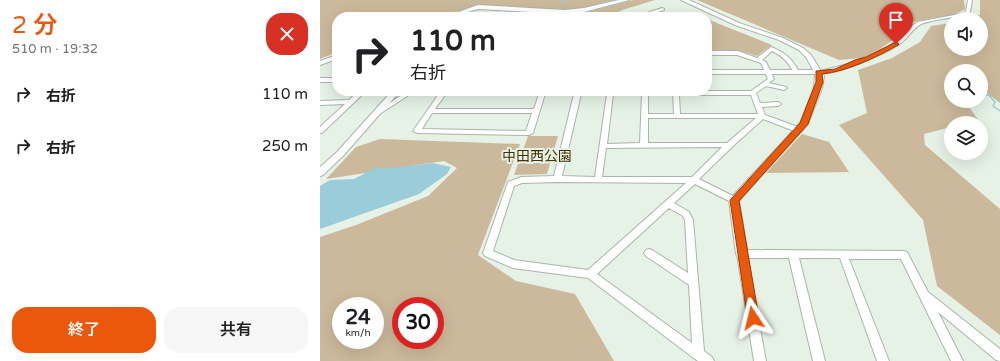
<!DOCTYPE html>
<html lang="ja">
<meta charset="utf-8">
<style>
body{margin:0;font-family:"Varela Round","Noto Sans JP",sans-serif;background:#f6f6f6;color:#202124;height:100vh;display:flex;flex-direction:column;font-size:15px;white-space:nowrap}
*{box-sizing:border-box;margin:0}
p{font-size:13px;color:#757577}
.icon{flex:none;width:22px;height:22px;fill:none;stroke:currentColor;stroke-width:2;stroke-linecap:round;stroke-linejoin:round}
.map{position:relative;flex:1;overflow:hidden}
.drawer{display:flex;flex-direction:column;background:#fff;width:320px}
.drawer>*{flex:none}
.hud{position:absolute;left:12px;top:12px;width:380px;height:84px;border-radius:16px;box-shadow:0 4px 16px #0002;background:#fff;color:#202124;overflow:hidden}
.controls{position:absolute;left:624px;top:12px;display:grid;gap:8px}
.controls a{display:grid;place-items:center;width:44px;height:44px;border-radius:50%;background:#fff;box-shadow:0 4px 16px #0002;font-size:20px}
.speed{position:absolute;left:12px;top:297px;display:flex;gap:8px;font-size:20px;font-weight:700;text-align:center}
.speed>*{display:grid;place-content:center;width:52px;height:52px;border-radius:50%;background:#fff;box-shadow:0 4px 16px #0002;line-height:1}
.speed small{font-size:10px;font-weight:400}
.speed .limit{border:6px solid #d22;background:#fff;color:#111}
.pin{position:absolute;display:grid;place-items:center;width:34px;height:34px;color:#fff;margin:-41px -17px;border-radius:50% 50% 50% 0;rotate:-45deg;box-shadow:0 0 4px #0007}
.pin .icon{rotate:45deg}
.me{position:absolute;width:44px;margin:-22px;rotate:350deg;stroke-linejoin:round;filter:drop-shadow(0 0 3px #0008)}
.turn{display:flex;align-items:center;gap:14px;height:84px;padding:0 12px;font-size:18px}
.turn .icon{width:52px;height:52px;stroke-width:2.5}
.turn b{display:block;font-size:28px;line-height:34px}
.round{display:grid;place-items:center;flex:none;width:42px;height:42px;border-radius:16px;background:#f6f6f6}
.summary{display:flex;align-items:center;justify-content:space-between;height:68px;padding:0 12px}
h1{font-size:24px;font-weight:600;line-height:30px;color:#ea580c}
.action{display:flex;gap:8px;margin-top:auto;padding:8px 12px}
.action a{flex:1;height:46px;border-radius:16px;background:#ea580c;color:#fff;font-size:16px;font-weight:600;line-height:46px;text-align:center}
.action a+a{background:#f6f6f6;color:#202124}
ul{padding:0;list-style:none}
li{display:flex;align-items:center;gap:12px;height:52px;padding:0 12px}
li div{flex:1}
li b{display:block;font-size:15px}
li em{font-style:normal}
main{display:flex;flex:1;min-height:0}
.map>svg:first-child{display:block}
.green{fill:#ccb99b;fill-rule:evenodd}
.water{fill:#9accd9}
.lines{fill:none;stroke-linecap:round;stroke-linejoin:round}
.stream-far1{stroke:#9accd9;stroke-width:1}
.stream{stroke:#9accd9;stroke-width:1.5}
.minor-casing{stroke:#a9b5aa;stroke-width:2}
.tertiary-casing{stroke:#a9b5aa;stroke-width:2}
.minor{fill:#fff;fill-rule:evenodd}
.tertiary{fill:#fff;fill-rule:evenodd}
.route{fill:#ea580c;stroke:#983908}
.labels{text-anchor:middle;stroke-width:4;stroke-linejoin:round;paint-order:stroke}
.park-label{font-size:14px;fill:#452e00;stroke:#e6f2e6}
</style>
<main>
<section class="drawer">
<div class="summary"><div><h1>2 分</h1><p>510 m · 19:32</p></div><a class="round" style="background:#d93025;color:#fff"><svg class="icon" aria-label="close" viewBox="0 0 24 24"><path d="M6 6l12 12M18 6L6 18"/></svg></a></div>
<ul>
<li><svg class="icon" aria-label="right" viewBox="0 0 24 24"><path d="M7 20v-9h11M14 6l5 5-5 5"/></svg><div><b>右折</b></div><em>110 m</em></li>
<li><svg class="icon" aria-label="right" viewBox="0 0 24 24"><path d="M7 20v-9h11M14 6l5 5-5 5"/></svg><div><b>右折</b></div><em>250 m</em></li>
</ul>
<div class="action"><a>終了</a><a>共有</a></div>
</section>
<div class="map">
<svg width="680" height="361" viewBox="0 0 680 361">
<rect width="100%" height="100%" fill="#e6f2e6"/>
<path class="green" d="M0 0H295C276 4 257 11 238 10 204 9 169 0 137 12L61 13 57 17H17V52L0 59Z
M313 0H335L302 10 289 17H232V15L268 12Z
M377 0H644L645 9 636 14 593 22 577 37 560 49 541 58 519 60Z
M660 0H680V103L661 88V71H631V101H655V103L649 107 659 121 651 123H631V127L604 134 605 145 680 209V335L617 286 603 220 519 125 547 113 538 70 572 58 600 42 611 26 631 23V49H661V19H646L660 15Z
M387 19 452 45 437 56 420 51 387 50Z
M482 134 509 142 529 172 446 173Z
M208 136H238L227 174 194 175Z
M60 139 200 144 158 255 196 281 255 294 294 361H0V237L36 225 108 196 137 168 124 161 6 179 36 147ZM21 306H55V340H21ZM81 306H115V340H81Z"/>
<path class="water" d="M113 163 131 167 127 174 99 194 0 229V186L10 180 34 179 55 168 81 167Z"/>
<g class="lines">
<path class="stream-far1" d="M240 0 249 1"/>
<path class="stream" d="M665 95H669L675 102 673 106 680 111"/>
<defs>
<path id="minor" d="M648 0H652L650 12 647 15C633 18 614 19 601 24 594 27 588 38 581 43 569 52 508 80 496 72L528 64 566 48 583 37 593 25 598 22 644 13 646 11Z
M342 8 344 9V10L322 17H315Z
M451 47C464 52 473 59 479 72L474 73C468 62 463 56 452 51L442 60 446 62 454 79 449 83 466 87 467 88 464 90 446 86 436 93 440 103 458 102 461 104 458 106 442 107 445 115 481 128 483 130 481 132H477L443 119 412 147 379 179 417 198 418 200 417 202H411L375 184 354 203 369 212 373 220 384 351 392 357 394 361H378L375 359 268 278 193 268 165 256 163 253 188 182 201 177 234 176 254 94H225L213 133 209 135 97 133 93 131 121 91H328V114H354L353 91H431L448 79 441 63 417 55H387V51H418L437 58ZM219 94 214 109H115L125 95ZM261 94H287L275 177 242 176ZM293 94H322L320 143 287 144ZM359 95H431L438 114H360ZM112 113H212L206 131 102 129ZM328 118H436L407 143H328ZM402 147 372 177H282L286 148ZM237 182 366 183 268 270 194 260 173 251 194 186 202 183ZM349 208 363 216 365 220 368 273 332 250 329 249 326 250 324 253 326 256 369 285 372 343 277 274Z
M17 55V59L0 65V61Z
M0 78H17V82H0Z
M39 91H46L2 133H0V127L25 104 0 105V101L29 100Z
M88 91H95L61 113 59 114 56 112Z
M422 250 584 251 587 252 608 292 680 349V361L676 360 618 312 643 361H631L581 259H529L569 361H557L520 258H479L505 361H493L469 258H427L446 361H434L417 254 419 251Z"/>
<path id="tertiary" d="M299 0H309L264 12 245 14 158 9 145 13 141 17H135L141 11 158 5 245 10 264 8Z
M361 0H369L419 23 463 38 483 48 491 55 504 76 502 88 488 124 419 201 428 254 426 257 422 259 418 257 416 254 409 200 480 123 494 88 495 74H387V70H493L486 57 479 50 459 40 415 25Z
M72 91H80L23 156 3 175 0 176V167L17 152Z"/>
</defs>
<use href="#minor" class="minor-casing"/>
<use href="#tertiary" class="tertiary-casing"/>
<use href="#minor" class="minor"/>
<use href="#tertiary" class="tertiary"/>
</g>
<path class="route" d="M576 42 579 44 578 45C555 58 528 71 502 74L503 82 488 124 419 201 439 318 437 322 433 324 428 322 410 200 480 123 496 82V71L515 69 535 60 546 57Z"/>
<g class="labels">
<g class="park-label">
<text x="217" y="161">中田西公園</text>
</g>
</g>
</svg>
<div class="controls">
<a><svg class="icon" aria-label="sound" viewBox="0 0 24 24"><path d="M4 9h4l5-4v14l-5-4H4zM17 9q2 3 0 6"/></svg></a>
<a><svg class="icon" aria-label="search" viewBox="0 0 24 24"><circle cx="10" cy="10" r="6"/><path d="M15 15l6 6"/></svg></a>
<a><svg class="icon" aria-label="layers" viewBox="0 0 24 24"><path d="M12 4l9 5-9 5-9-5zM3 14l9 5 9-5"/></svg></a>
</div>
<div class="speed"><div>24<small>km/h</small></div><div class="limit">30</div></div>
<div class="pin" style="left:576px;top:44px;background:#d93025"><svg class="icon" aria-label="arrive" viewBox="0 0 24 24"><path d="M6 21V4h12l-3 4 3 4H6"/></svg></div>
<svg class="me" style="left:433px;top:318px" viewBox="-20 -20 40 40"><path d="M0-17L14 15 0 8-14 15z" fill="#ea580c" stroke="#fff" stroke-width="4"/></svg>
<div class="hud">
<div class="turn"><svg class="icon" aria-label="right" viewBox="0 0 24 24"><path d="M7 20v-9h11M14 6l5 5-5 5"/></svg><div><b>110 m</b>右折</div></div>
</div>
</div>
</main>
